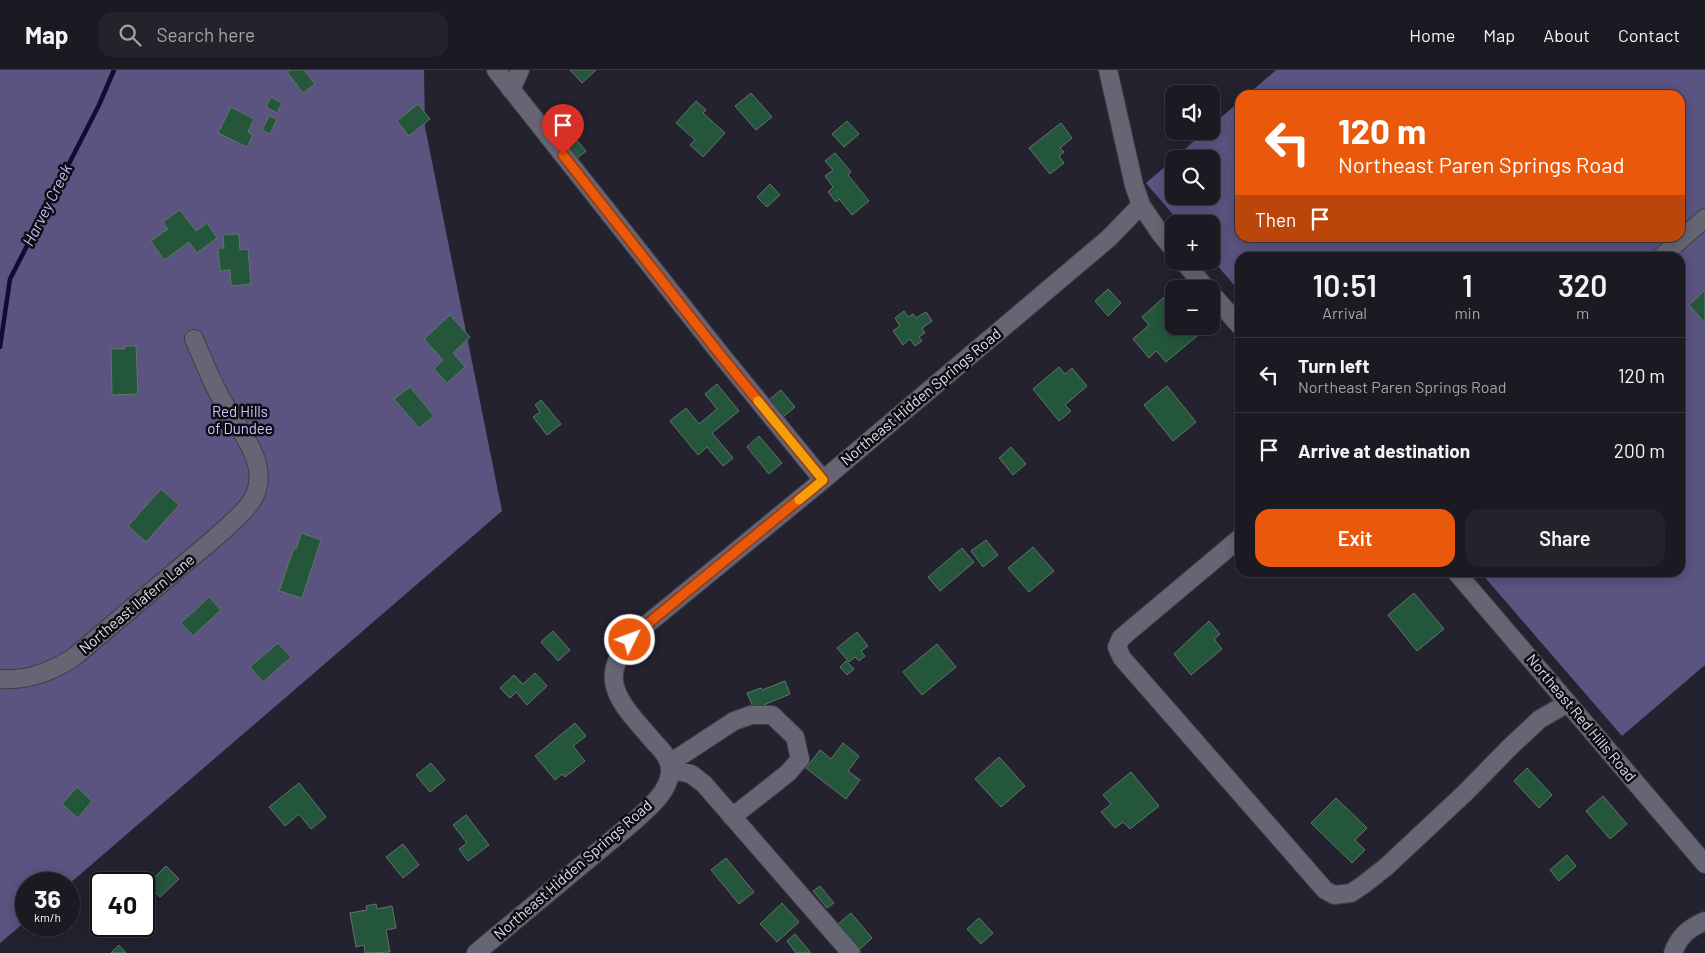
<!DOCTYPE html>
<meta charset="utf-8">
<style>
body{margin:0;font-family:Barlow,sans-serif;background:#24232b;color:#f1f3f6;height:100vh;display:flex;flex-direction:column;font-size:19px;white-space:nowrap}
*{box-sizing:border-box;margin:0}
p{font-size:16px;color:#a0a1a6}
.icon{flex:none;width:28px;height:28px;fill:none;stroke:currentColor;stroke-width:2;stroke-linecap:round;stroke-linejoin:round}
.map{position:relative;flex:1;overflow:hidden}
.panel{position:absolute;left:1235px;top:182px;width:450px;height:325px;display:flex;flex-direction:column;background:#1b1a23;border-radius:15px;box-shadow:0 2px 12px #0003,0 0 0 1px #393841}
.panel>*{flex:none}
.hud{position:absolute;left:1235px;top:20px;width:450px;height:152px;border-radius:15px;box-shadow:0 2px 12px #0003,0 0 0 1px #393841;background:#ea580c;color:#fff;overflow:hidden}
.fabs{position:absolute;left:1165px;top:15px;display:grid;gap:10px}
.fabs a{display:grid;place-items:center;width:55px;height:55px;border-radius:10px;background:#1b1a23;box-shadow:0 2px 12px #0003,0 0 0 1px #393841;font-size:25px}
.speed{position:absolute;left:15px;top:802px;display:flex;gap:10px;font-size:25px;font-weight:700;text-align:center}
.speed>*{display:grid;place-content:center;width:65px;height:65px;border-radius:50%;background:#1b1a23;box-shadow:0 2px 12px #0003,0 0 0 1px #393841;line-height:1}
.speed small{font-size:12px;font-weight:400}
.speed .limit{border:2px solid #111;border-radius:8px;background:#fff;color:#111}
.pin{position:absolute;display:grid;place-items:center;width:42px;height:42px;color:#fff;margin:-51px -21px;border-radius:50% 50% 50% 0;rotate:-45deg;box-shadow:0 0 5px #0007}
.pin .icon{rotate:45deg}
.me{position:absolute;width:55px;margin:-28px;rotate:48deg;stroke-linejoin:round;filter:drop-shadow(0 0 4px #0008)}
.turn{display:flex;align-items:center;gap:18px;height:105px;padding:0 20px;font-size:22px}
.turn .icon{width:65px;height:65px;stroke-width:2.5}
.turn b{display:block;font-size:35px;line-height:42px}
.then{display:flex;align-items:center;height:48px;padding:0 20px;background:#0003;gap:10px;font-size:19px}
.eta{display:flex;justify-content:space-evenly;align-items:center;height:85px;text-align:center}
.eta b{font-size:30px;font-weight:600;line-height:35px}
.primary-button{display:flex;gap:10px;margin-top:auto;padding:10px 20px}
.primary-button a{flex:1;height:58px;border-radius:15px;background:#ea580c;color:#fff;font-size:20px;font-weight:600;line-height:58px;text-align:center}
.primary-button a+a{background:#24232b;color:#f1f3f6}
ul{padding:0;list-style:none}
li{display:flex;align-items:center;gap:15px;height:75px;padding:0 20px;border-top:1px solid #393841}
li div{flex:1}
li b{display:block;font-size:19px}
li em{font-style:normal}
header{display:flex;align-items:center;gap:30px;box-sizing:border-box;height:70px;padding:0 25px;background:#1b1a23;border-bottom:1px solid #393841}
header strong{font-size:24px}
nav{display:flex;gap:28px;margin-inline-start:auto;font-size:18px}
.search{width:350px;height:45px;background:#24232b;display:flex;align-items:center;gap:12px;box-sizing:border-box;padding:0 18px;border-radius:15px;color:#a0a1a6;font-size:19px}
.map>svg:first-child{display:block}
.forest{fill:#5b5380}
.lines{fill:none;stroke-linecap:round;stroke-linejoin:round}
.stream{stroke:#150a30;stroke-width:4.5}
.building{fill:#23563a;stroke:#64746a}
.minor-casing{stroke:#403e49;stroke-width:20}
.minor{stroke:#676574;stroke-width:18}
.route-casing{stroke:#983908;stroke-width:12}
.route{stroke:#ea580c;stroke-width:9}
.slow{stroke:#f59e0b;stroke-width:9}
.labels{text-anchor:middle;stroke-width:5;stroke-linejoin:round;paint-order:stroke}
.street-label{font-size:15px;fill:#e1e0e9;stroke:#0d0c12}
.park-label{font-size:15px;fill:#cdc4ff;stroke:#0d0c12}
.water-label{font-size:16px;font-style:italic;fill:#c5bbf6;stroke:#0d0c12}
</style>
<header>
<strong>Map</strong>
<div class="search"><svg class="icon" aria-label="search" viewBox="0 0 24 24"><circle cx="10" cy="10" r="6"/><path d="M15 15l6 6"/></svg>Search here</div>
<nav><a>Home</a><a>Map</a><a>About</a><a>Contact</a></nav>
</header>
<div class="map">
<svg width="1705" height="883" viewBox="0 0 1705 883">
<rect width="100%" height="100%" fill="#24222f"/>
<path class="forest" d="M0 0H424L425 57 502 441 69 814H26V851L0 873Z
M1276 0H1705V595L1622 666 1481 503 1680 502V188H1240V222L1211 188V154H1181L1146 113 1174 89V126H1211V89H1174L1205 61H1211V56L1240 31V168H1680V25H1247Z"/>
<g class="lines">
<path class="stream" d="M0 277 10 209 99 35 114 0"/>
</g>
<path class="building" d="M290 0H304L315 14 303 23 287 2Z
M570 0H596L582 13Z
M751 23 772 47 756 60 735 36Z
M271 27 282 33 277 43 266 37Z
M696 31 706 40 703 43 725 63 703 87 690 75 695 70 676 53Z
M418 34 430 49 409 66 397 51Z
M231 37 254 49 248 62 253 65 247 77 218 63Z
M269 46 277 49 270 64 262 60Z
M847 51 859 64 844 77 832 64Z
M1061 53 1072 68 1060 78 1064 82 1059 86 1064 93 1050 104 1029 78Z
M574 67 586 81 572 92 560 78Z
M835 83 851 102 848 105 869 131 852 145 839 129 836 132 828 122 833 117 825 106 833 100 825 91Z
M770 114 780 125 767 137 757 127Z
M180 140 196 161 207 153 217 168 197 183 189 172 164 190 151 171 168 159 163 152Z
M239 164 240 180 248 179 251 214 231 216 230 200 220 201 218 178H224L223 165Z
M1108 219 1121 233 1108 246 1095 231Z
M1705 220V253L1689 235Z
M1164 227 1174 236V256H1195L1191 260 1197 266 1166 292 1156 281 1149 288 1133 269 1149 255 1142 247Z
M904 241 908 247 913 244 916 248 926 242 932 251 922 258 925 263 919 267 922 271 915 276 910 269 903 275 893 261 900 256 895 248Z
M450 245 470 267 453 283 465 297 447 313 434 299 443 290 424 269Z
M125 276H136L138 324 112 325 111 279H125Z
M1059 297 1065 304 1072 298 1087 316 1065 335 1071 341 1059 351 1033 319Z
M717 314 739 341 712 363 733 388 723 396 707 377 698 385 670 351 686 338 699 354 717 339 705 324Z
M1167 316 1196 352 1173 371 1144 335Z
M410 317 434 346 419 358 394 329Z
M781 320 795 337 783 347 769 330Z
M541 330 561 354 547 365 533 347 540 342 535 335Z
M759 366 782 393 769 404 747 377Z
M1011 377 1026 394 1013 405 999 388Z
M161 419 179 435 146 472 128 456Z
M301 463 321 470 302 528 279 521 294 478 296 479Z
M986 470 998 485 983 497 971 481Z
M1033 477 1054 501 1029 522 1008 498Z
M962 478 974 492 940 521 928 507Z
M1414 523 1444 559 1417 581 1388 545Z
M209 527 221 540 193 566 181 553Z
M1209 551 1220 564 1214 569 1222 579 1191 605 1174 584Z
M553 561 570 580 558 591 541 572Z
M857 562 868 576 861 581 865 586 859 591 855 587 849 592 837 578Z
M278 573 291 587 263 612 250 597Z
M937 574 956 597 922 625 903 602Z
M846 591 854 599 847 605 840 597Z
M535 603 547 616 527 635 516 622 510 628 500 618 514 605 523 614Z
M785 611 790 624 754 639 747 623 761 618 762 620Z
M575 653 586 666 573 676 585 691 565 707 562 704 555 710 535 686Z
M843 673 859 686 848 701 860 710 846 729 806 698 820 680 831 689Z
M999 687 1025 716 1001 737 975 709Z
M431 693 445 710 430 722 416 705Z
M1527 698 1552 725 1539 738 1514 711Z
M1131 702 1159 736 1130 759 1123 752 1115 758 1101 742 1111 734 1103 725Z
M299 713 326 747 311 759 299 744 285 756 269 737Z
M77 717 92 731 78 748 62 734Z
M1603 726 1627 754 1610 769 1586 741Z
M1336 728 1367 758 1355 770 1365 780 1352 793 1311 753Z
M466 745 489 775 468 791 459 779 467 773 453 755Z
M403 774 419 795 403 808 386 787Z
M1567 785 1576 796 1559 811 1550 800Z
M726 788 754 822 739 834 711 800Z
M166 796 179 809 160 827 148 814Z
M820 816 834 833 827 838 813 821Z
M782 833 799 852 777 872 760 854Z
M376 834 377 839 392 836 396 858 386 860 390 882 365 883 364 875 356 877 350 843 367 840 366 836Z
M851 843 872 868 860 879 838 854Z
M979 848 993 863 981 874 967 859Z
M795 864 811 883H796L787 871Z
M119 875 126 883H111Z"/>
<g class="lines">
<defs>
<path id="minor" d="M496 0 718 281 823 410
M1108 0 1134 115 1141 135 1160 163 1174 180
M511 20 520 0
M1660 188 1705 148
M1183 191 1207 219
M1211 223 1240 256
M1240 468 1121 568 1117 577 1122 588 1325 820 1334 825 1351 823 1363 815 1386 797 1465 723 1511 676 1540 649 1568 633
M1456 502 1705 794
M0 609C27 611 50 602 73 588L216 467C229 455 247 441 255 425 269 392 240 362 225 335 212 314 204 291 194 269
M670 693 734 651 751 645H772L795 667 800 689 788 703 732 747
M670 699 691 704 704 714 851 883
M476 883 631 754C645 741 668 724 670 703 672 691 663 681 655 673 619 631 591 608 640 560L823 410 1109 168 1141 135
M1673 883C1679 866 1689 858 1705 851"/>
</defs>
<use href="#minor" class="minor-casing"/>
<use href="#minor" class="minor"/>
</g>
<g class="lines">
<defs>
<path id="route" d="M563 85 718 282 823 410 640 560 630 570"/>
</defs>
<use href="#route" class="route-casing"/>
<use href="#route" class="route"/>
<path class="slow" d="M758 331 823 410 799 430"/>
</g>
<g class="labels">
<g class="street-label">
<text transform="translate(921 327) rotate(-40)" y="5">Northeast Hidden Springs Road</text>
<text transform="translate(137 534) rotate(-40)" y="5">Northeast Ilafern Lane</text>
<text transform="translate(1581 648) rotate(50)" y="5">Northeast Red Hills Road</text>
<text transform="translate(573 800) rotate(-41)" y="5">Northeast Hidden Springs Road</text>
</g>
<g class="park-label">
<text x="240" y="347">Red Hills<tspan x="240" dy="17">of Dundee</tspan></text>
</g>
<g class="water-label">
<text transform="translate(47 135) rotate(-63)" y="6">Harvey Creek</text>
</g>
</g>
</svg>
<div class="fabs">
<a><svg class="icon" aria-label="sound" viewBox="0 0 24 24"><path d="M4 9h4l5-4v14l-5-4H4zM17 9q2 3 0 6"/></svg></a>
<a><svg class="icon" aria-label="search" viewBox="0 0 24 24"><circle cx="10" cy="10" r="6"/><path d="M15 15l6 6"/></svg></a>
<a>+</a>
<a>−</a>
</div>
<div class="speed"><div>36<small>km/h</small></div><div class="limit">40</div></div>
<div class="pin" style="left:563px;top:85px;background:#d93025"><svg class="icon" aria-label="arrive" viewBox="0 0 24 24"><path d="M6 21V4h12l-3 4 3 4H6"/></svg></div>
<svg class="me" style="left:630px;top:570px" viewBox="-20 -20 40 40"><circle r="17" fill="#ea580c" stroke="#fff" stroke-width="3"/><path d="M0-11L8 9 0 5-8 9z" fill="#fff"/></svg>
<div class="hud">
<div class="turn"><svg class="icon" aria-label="left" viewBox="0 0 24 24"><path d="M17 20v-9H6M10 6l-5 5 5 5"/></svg><div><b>120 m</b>Northeast Paren Springs Road</div></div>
<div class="then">Then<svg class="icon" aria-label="arrive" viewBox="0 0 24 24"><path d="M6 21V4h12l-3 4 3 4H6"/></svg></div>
</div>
<section class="panel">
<div class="eta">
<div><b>10:51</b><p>Arrival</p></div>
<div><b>1</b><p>min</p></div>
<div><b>320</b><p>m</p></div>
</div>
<ul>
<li><svg class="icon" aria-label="left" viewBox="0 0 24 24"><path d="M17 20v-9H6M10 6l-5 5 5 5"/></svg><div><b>Turn left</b><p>Northeast Paren Springs Road</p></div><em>120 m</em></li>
<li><svg class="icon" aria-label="arrive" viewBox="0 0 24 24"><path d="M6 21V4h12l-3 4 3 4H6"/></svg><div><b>Arrive at destination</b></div><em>200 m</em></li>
</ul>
<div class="primary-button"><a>Exit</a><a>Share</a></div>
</section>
</div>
